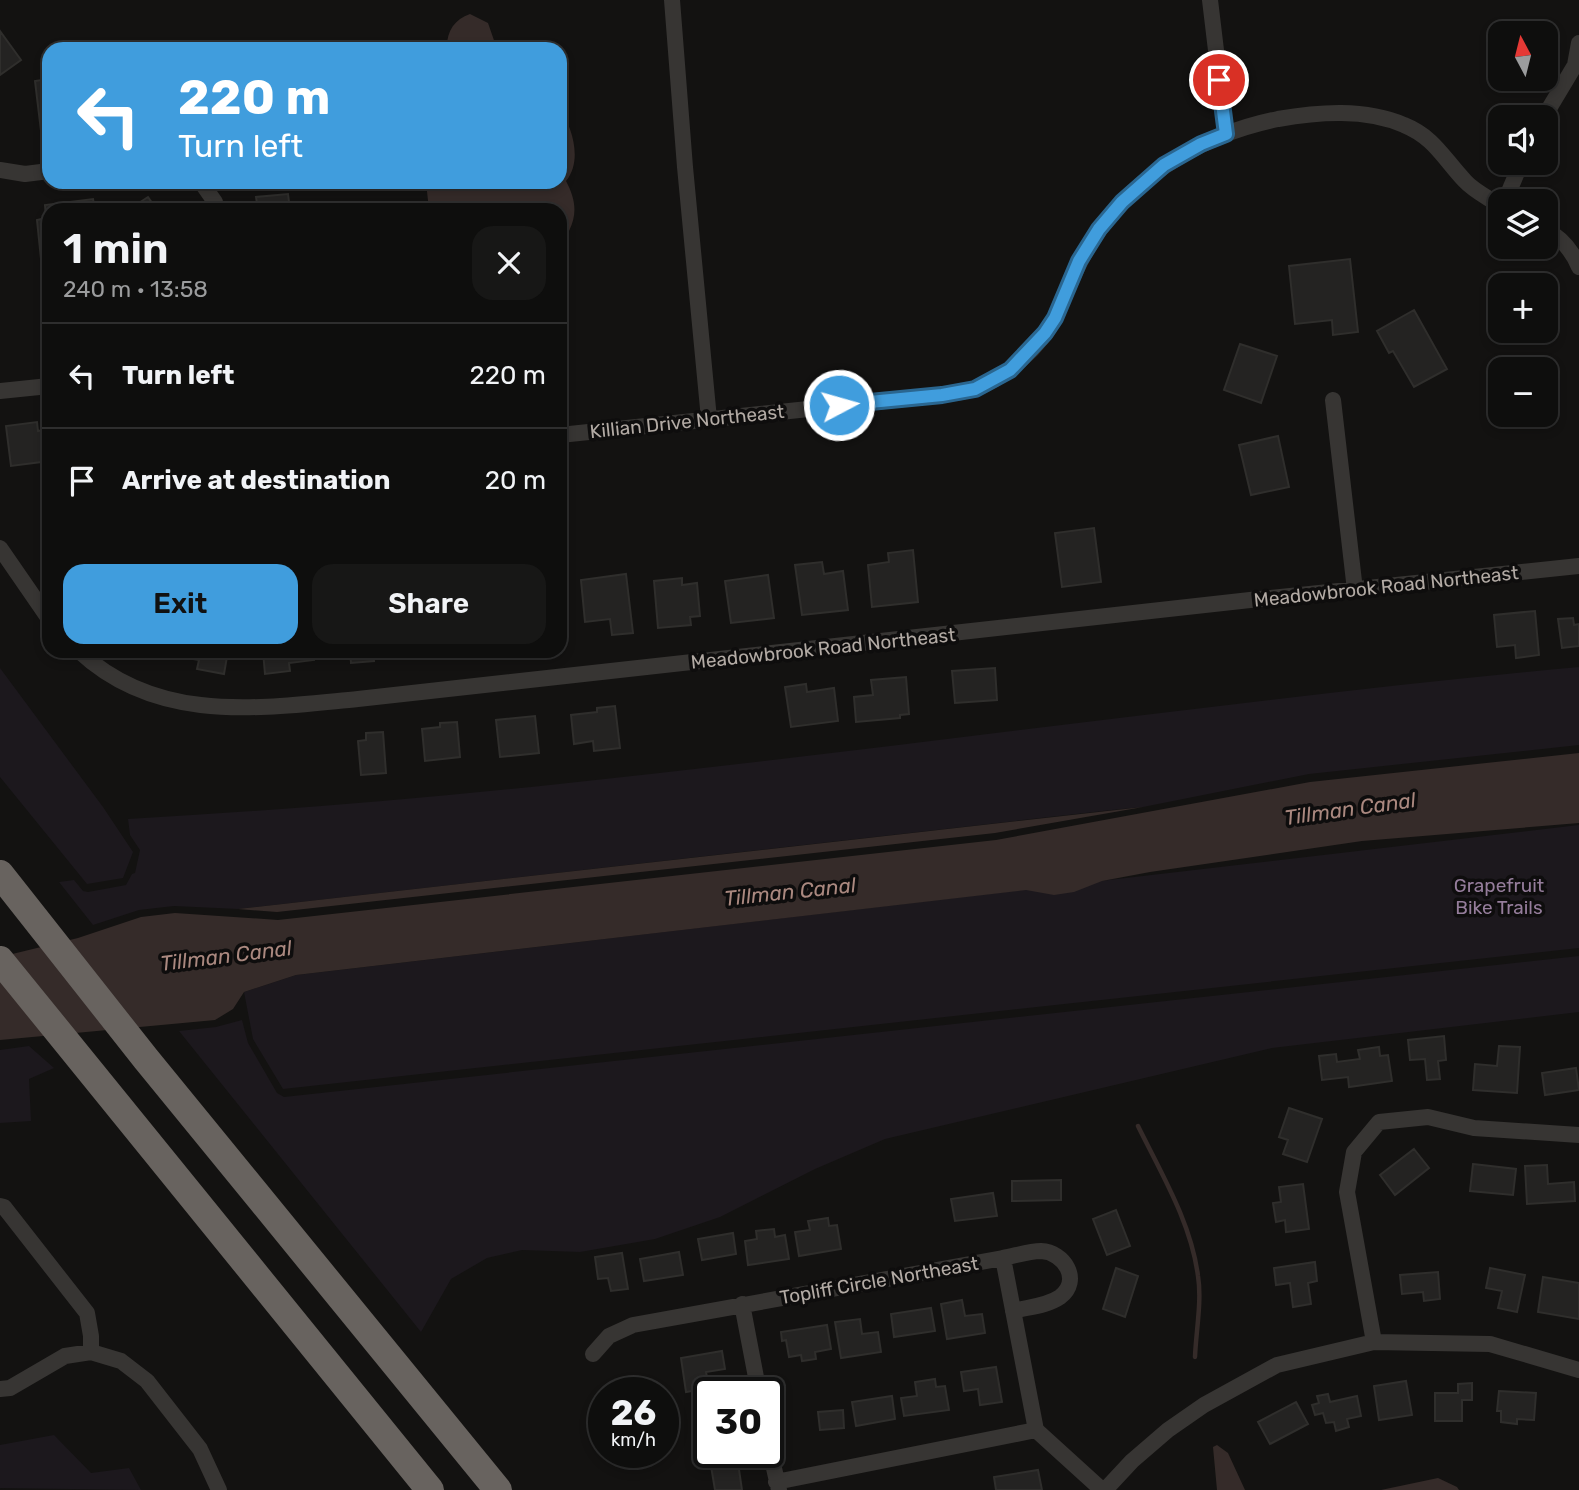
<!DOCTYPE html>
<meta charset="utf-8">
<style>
body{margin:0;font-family:Rubik,sans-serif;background:#171716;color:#f1f3f6;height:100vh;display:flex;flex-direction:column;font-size:26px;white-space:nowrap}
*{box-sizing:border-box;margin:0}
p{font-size:23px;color:#9b9c9d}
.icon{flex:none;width:38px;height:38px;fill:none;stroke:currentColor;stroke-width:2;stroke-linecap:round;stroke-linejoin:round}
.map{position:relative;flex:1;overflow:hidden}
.drawer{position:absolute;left:42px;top:203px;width:525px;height:455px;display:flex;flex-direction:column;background:#0e0e0d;border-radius:21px;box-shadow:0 4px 10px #0003,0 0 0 2px #2e2e2e}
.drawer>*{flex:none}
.banner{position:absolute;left:42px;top:42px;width:525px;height:147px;border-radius:21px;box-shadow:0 4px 10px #0003,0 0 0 2px #2e2e2e;background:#409ddd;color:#fff;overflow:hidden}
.needle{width:46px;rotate:353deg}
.fabs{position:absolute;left:1488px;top:21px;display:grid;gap:14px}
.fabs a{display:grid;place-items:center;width:70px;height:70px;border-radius:14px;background:#0e0e0d;box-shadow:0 4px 10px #0003,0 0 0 2px #2e2e2e;font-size:35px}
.speed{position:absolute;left:588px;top:1377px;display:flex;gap:14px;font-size:35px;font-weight:700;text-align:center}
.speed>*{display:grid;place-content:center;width:91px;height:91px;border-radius:50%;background:#0e0e0d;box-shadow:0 4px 10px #0003,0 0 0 2px #2e2e2e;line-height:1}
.speed small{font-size:18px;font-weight:400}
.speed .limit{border:4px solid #111;border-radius:10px;background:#fff;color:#111}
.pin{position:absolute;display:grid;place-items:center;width:60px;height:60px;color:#fff;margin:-30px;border:4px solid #fff;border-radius:50%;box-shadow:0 2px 7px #0007}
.me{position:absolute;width:77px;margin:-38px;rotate:84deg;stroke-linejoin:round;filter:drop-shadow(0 0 5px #0008)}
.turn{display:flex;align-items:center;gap:24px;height:147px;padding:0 21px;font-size:32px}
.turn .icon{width:91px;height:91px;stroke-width:2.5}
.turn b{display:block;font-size:49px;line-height:60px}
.round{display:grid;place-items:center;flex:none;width:74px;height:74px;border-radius:21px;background:#171716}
.summary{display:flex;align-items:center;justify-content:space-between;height:119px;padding:0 21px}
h1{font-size:42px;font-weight:600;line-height:52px}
.button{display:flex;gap:14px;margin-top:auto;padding:14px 21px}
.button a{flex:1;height:80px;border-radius:21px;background:#409ddd;color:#111;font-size:28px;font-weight:600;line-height:80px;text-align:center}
.button a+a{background:#171716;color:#f1f3f6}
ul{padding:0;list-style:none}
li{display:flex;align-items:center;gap:21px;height:105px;padding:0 21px;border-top:2px solid #2e2e2e}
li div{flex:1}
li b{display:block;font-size:26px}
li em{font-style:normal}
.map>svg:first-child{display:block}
.green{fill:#1c181d}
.water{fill:#352b29}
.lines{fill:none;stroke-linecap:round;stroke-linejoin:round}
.stream{stroke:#352b29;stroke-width:4.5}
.building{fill:#242322;stroke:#2f2e2c;stroke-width:2}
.minor{stroke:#373533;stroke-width:16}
.motorway{stroke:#68635f;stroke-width:28}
.route-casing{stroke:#2a6690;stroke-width:18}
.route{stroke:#409ddd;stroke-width:12}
.labels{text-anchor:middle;stroke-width:7;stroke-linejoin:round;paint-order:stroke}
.street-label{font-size:19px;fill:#b2aaa4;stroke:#0e0d0d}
.park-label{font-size:19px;fill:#957d9b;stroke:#0e0d0d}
.water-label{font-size:21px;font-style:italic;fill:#aa887f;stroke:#0e0d0d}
</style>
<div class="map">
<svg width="1579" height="1490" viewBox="0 0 1579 1490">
<rect width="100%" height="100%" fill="#131211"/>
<path class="green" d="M1579 667V745L1309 774 1143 807 1112 810 238 909 174 906 139 910 93 925 59 882 74 880 83 891 88 892 126 885 132 874 135 873 140 850 130 835 128 819C272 811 416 799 559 784 900 748 1238 699 1579 667Z
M0 668 103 807 133 852 123 878 87 884 0 777Z
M1579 825V948L283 1089 253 1039 244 992 296 975Z
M1579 956V1012L1272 1048 885 1139 815 1169 720 1217 655 1239 580 1252 522 1250 487 1258 451 1279 421 1332 179 1031 216 1027 242 1020 248 1043 277 1093 284 1097Z
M29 1046 54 1068 29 1079 31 1121 0 1123V1050Z
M54 1435 91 1473 129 1468 141 1490 0 1488V1445Z"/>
<path class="water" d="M470 14 488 23 497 49H447C446 33 454 19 470 14Z
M560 108C572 128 583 160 566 181 575 198 578 213 569 231L560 235V210H429L426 182H560Z
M1579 753V823L1362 841 1150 872 1102 881 1074 892 1054 895 1026 890 296 975 244 992 233 1009 215 1020 0 1040V957L78 938 141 917 175 913 278 920 996 840 1310 782Z
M1143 807 995 833 277 912 238 909Z
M1217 1445 1228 1453 1245 1490H1217L1213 1447Z
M1438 1478 1457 1487 1459 1490H1381Z"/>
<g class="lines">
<path class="stream" d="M1138 1126C1161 1173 1191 1222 1198 1276 1202 1301 1196 1331 1195 1357"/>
</g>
<path class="building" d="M0 31 21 60 0 75Z
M49 79V138L42 139 35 81Z
M288 194 290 210H258L256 197Z
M148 197 157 210H128Z
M93 199 95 210H49V258L41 259 37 220 46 218 45 205Z
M1350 259 1358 332 1333 335 1332 320 1295 324 1289 266Z
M1414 310 1447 369 1414 387 1393 351 1389 353 1377 331Z
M1240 344 1277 356 1261 403 1224 390Z
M37 422 38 431 49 429V461L11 466 6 426Z
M1278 436 1289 487 1251 495 1239 445Z
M1094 528 1101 582 1062 587 1055 533Z
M913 550 918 602 872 607 868 565 889 562 888 553Z
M822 562 824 574 843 571 848 610 802 615 795 565Z
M626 574 633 633 612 635 610 619 585 622 581 580Z
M768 575 774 618 731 623 725 581Z
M682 578V585L697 583 700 616 690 617 691 625 658 628 654 581Z
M1535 611 1539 655 1516 658 1515 645 1497 647 1494 615Z
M1573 618 1574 625 1579 624V646L1562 648 1558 619Z
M176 651H228L224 674 197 669 199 660 175 656Z
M263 651H313L314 660 289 663 290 671 265 674Z
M350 651H373L374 661 351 663Z
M995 668 997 700 955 703 952 671Z
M906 677 909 714 900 715V718L856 722 854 697 873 695 871 680Z
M806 684 807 692 834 688 838 721 791 727 785 687Z
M615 706 620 748 594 751 593 741 574 744 571 715 597 712V708Z
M535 716 539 753 500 757 496 720Z
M457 722 460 757 425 761 422 729 440 727V723Z
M383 732 386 773 361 775 358 741 366 740V733Z
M1444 1036 1446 1060 1438 1061 1440 1079 1427 1080 1425 1059 1410 1060 1408 1040Z
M1499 1046 1520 1047 1517 1093 1473 1090 1475 1064 1497 1066Z
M1379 1047 1380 1056 1388 1055 1392 1081 1349 1087 1348 1077 1322 1080 1319 1056 1336 1054 1337 1062 1360 1059 1358 1050Z
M1576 1068 1579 1090 1545 1095 1542 1073Z
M1289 1108 1322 1119 1307 1162 1283 1154 1288 1140 1279 1137Z
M1414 1149 1429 1168 1395 1195 1380 1175Z
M1473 1164 1516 1169 1513 1195 1470 1191Z
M1547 1165 1548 1184 1574 1182 1575 1201 1527 1204 1525 1166Z
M1061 1180V1200L1012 1201V1181Z
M1303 1184 1309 1229 1286 1232 1285 1220 1276 1222 1273 1203 1281 1202 1279 1187Z
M993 1193 997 1216 955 1221 951 1199Z
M1116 1210 1130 1246 1107 1255 1093 1219Z
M828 1218 829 1226 837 1225 841 1249 799 1256 795 1232 810 1230 808 1221Z
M774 1229 775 1237 785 1235 789 1259 748 1265 745 1241 757 1239 756 1231Z
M733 1233 736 1254 702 1260 698 1239Z
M679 1252 683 1275 644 1281 640 1259Z
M622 1253 628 1289 611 1291 608 1278 598 1279 595 1257Z
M1315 1262 1317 1281 1308 1283 1311 1304 1293 1307 1290 1283 1276 1285 1274 1268Z
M1116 1268 1138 1276 1125 1317 1103 1309Z
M1490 1268 1525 1275 1517 1312 1498 1308 1502 1291 1486 1288Z
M1438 1272 1440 1299 1424 1301 1423 1292 1402 1294 1400 1275Z
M1543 1277 1579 1283V1319L1538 1312Z
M962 1300 965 1316 982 1314 985 1333 947 1339 941 1304Z
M931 1308 935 1331 894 1337 891 1314Z
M860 1319 862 1334 878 1332 881 1352 841 1358 835 1322Z
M827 1325 831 1349 815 1352 816 1359 802 1361 801 1355 789 1357 786 1340 782 1341 781 1332Z
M722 1351 725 1369 706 1372 709 1388 686 1392 681 1358Z
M996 1367 1002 1402 980 1405 978 1389 964 1391 961 1372Z
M935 1379 936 1387 945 1386 949 1410 904 1416 901 1398 917 1396 915 1382Z
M1406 1381 1412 1415 1379 1420 1374 1386Z
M1472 1383V1400H1462V1421H1435V1393H1458V1384Z
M1499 1391 1536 1393 1534 1420 1517 1419V1424L1501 1422V1411H1497Z
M1328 1394 1330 1402 1357 1396 1361 1416 1347 1419 1349 1427 1336 1431 1334 1422 1326 1423 1323 1413 1315 1415 1312 1405 1319 1403 1317 1396Z
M892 1396 895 1419 856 1426 852 1402Z
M1296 1402 1308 1424 1270 1444 1258 1422Z
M843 1410 844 1428 820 1430 818 1412Z
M737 1456 742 1490H715L710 1460Z
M1038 1470 1042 1490H996L994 1477Z"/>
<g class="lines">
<path class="minor" d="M672 0 685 167 709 419
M1210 0 1226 134
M1544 117 1575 65 1579 43
M0 170 25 174 49 171
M201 182 215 202 216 210
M1505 201 1521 163
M1545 229C1562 238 1572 250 1579 267
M0 391 49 386
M1333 400 1355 590
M560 435 942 395C953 393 964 392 974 389 1004 379 1042 346 1055 317 1069 287 1079 259 1098 232 1139 172 1208 133 1278 119 1318 112 1365 108 1404 125 1434 137 1444 159 1465 181 1474 191 1489 198 1500 206
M0 548 49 619
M79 651C158 725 261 708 358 699L1250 600 1579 566
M0 1206 4 1207 87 1313 91 1336V1352
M1003 1258C1015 1256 1028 1251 1041 1251 1064 1252 1082 1280 1060 1297 1047 1306 1028 1307 1013 1311
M742 1304 759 1393
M1374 1342 1347 1192 1354 1152 1379 1122 1428 1117 1474 1128 1579 1135
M593 1354 609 1336 633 1325 1003 1258 1036 1430
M0 1389 10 1388 65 1356 91 1352 121 1361 147 1381 200 1449 219 1490
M768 1442 779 1490
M776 1482 1036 1430 1102 1490
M1105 1490 1132 1461 1168 1430 1204 1405 1277 1365 1374 1342 1490 1344 1579 1370"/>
<path class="motorway" d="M0 874 146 1059 498 1490
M0 960 430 1490"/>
</g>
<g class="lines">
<defs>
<path id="route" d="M839 405 942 395 975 389 1010 370 1045 333 1055 318 1079 261 1099 229 1122 202 1164 165 1201 144 1226 134 1219 80"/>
</defs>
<use href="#route" class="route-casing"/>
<use href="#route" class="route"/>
</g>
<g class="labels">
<g class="street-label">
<text transform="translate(687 421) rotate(-6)" y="7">Killian Drive Northeast</text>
<text transform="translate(1386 586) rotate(-6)" y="7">Meadowbrook Road Northeast</text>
<text transform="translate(823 648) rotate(-6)" y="7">Meadowbrook Road Northeast</text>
<text transform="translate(879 1280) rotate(-10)" y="7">Topliff Circle Northeast</text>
</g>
<g class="park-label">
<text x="1499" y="892">Grapefruit<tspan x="1499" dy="22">Bike Trails</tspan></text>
</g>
<g class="water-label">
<text transform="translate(1350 809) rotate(-8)" y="7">Tillman Canal</text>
<text transform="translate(790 892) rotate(-6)" y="7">Tillman Canal</text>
<text transform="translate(226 956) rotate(-7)" y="7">Tillman Canal</text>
</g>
</g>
</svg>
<div class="fabs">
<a><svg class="needle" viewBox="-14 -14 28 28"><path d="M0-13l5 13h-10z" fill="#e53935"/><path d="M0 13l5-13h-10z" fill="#9b9c9d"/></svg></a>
<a><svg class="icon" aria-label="sound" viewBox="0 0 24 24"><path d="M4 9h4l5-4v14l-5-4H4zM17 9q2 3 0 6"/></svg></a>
<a><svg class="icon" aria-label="layers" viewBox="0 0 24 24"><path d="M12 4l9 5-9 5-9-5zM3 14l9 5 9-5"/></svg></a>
<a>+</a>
<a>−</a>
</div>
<div class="speed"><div>26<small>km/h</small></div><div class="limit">30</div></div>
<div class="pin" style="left:1219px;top:80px;background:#d93025"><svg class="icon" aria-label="arrive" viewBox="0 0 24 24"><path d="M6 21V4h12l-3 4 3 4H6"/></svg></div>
<svg class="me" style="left:839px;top:405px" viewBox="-20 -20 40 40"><circle r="17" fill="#409ddd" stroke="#fff" stroke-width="3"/><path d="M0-11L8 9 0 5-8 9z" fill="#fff"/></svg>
<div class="banner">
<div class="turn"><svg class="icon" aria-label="left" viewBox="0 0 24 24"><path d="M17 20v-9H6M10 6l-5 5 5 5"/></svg><div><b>220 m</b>Turn left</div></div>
</div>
<section class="drawer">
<div class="summary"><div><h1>1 min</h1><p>240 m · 13:58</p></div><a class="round"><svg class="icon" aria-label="close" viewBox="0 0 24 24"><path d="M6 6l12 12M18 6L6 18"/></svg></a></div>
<ul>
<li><svg class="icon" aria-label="left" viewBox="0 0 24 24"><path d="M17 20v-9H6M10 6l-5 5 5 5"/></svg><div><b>Turn left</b></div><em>220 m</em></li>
<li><svg class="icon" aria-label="arrive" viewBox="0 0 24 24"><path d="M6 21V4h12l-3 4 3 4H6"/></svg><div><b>Arrive at destination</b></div><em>20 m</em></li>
</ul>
<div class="button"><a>Exit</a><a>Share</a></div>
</section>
</div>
